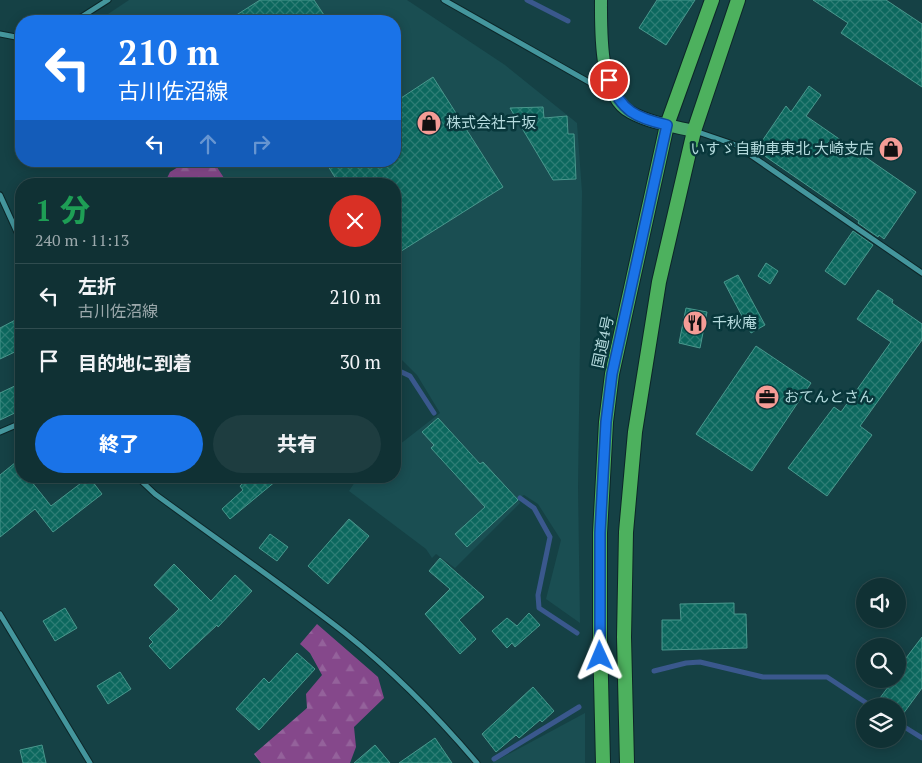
<!DOCTYPE html>
<html lang="ja">
<meta charset="utf-8">
<style>
body{margin:0;font-family:"PT Serif","Noto Sans JP",serif;background:#1e3d40;color:#f1f3f6;height:100vh;display:flex;flex-direction:column;font-size:19px;white-space:nowrap}
*{box-sizing:border-box;margin:0}
p{font-size:16px;color:#9ca9ac}
.icon{flex:none;width:28px;height:28px;fill:none;stroke:currentColor;stroke-width:2;stroke-linecap:round;stroke-linejoin:round}
.map{position:relative;flex:1;overflow:hidden}
.side{position:absolute;left:15px;top:178px;width:386px;height:305px;display:flex;flex-direction:column;background:#103134;border-radius:20px;box-shadow:0 2px 12px #0003,0 0 0 1px #304c4f}
.side>*{flex:none}
.guide{position:absolute;left:15px;top:15px;width:386px;height:152px;border-radius:20px;box-shadow:0 2px 12px #0003,0 0 0 1px #304c4f;background:#1a73e8;color:#fff;overflow:hidden}
.buttons{position:absolute;left:856px;top:578px;display:grid;gap:10px}
.buttons a{display:grid;place-items:center;width:50px;height:50px;border-radius:50%;background:#103134;box-shadow:0 2px 12px #0003,0 0 0 1px #304c4f;font-size:25px}
.pin{position:absolute;display:grid;place-items:center;width:42px;height:42px;color:#fff;margin:-21px;border:2px solid #fff;border-radius:50%;box-shadow:0 1px 5px #0007}
.me{position:absolute;width:55px;margin:-28px;rotate:359deg;stroke-linejoin:round;filter:drop-shadow(0 0 4px #0008)}
.turn{display:flex;align-items:center;gap:18px;height:105px;padding:0 20px;font-size:22px}
.turn .icon{width:65px;height:65px;stroke-width:2.5}
.turn b{display:block;font-size:35px;line-height:42px}
.lanes{display:flex;align-items:center;height:48px;padding:0 20px;background:#0003;justify-content:center;gap:25px;direction:ltr}
.lanes .off{opacity:.35}
.round{display:grid;place-items:center;flex:none;width:52px;height:52px;border-radius:26px;background:#1e3d40}
.head{display:flex;align-items:center;justify-content:space-between;height:85px;padding:0 20px}
h1{font-size:30px;font-weight:800;line-height:38px;color:#1e9e55}
.primary-button{display:flex;gap:10px;margin-top:auto;padding:10px 20px}
.primary-button a{flex:1;height:58px;border-radius:30px;background:#1a73e8;color:#fff;font-size:20px;font-weight:800;line-height:58px;text-align:center}
.primary-button a+a{background:#1e3d40;color:#f1f3f6}
ul{padding:0;list-style:none}
li{display:flex;align-items:center;gap:15px;height:65px;padding:0 20px;border-top:1px solid #304c4f}
li div{flex:1}
li b{display:block;font-size:19px}
li em{font-style:normal}
.map>svg:first-child{display:block}
.built{fill:#1a4e52}
.forest{fill:url(#forest-firs)}
.lines{fill:none;stroke-linecap:round;stroke-linejoin:round}
.stream{stroke:#3a588d;stroke-width:5}
.building{fill:url(#building-cross-hatch);stroke:#49988d}
.minor-casing{stroke:#0c2628;stroke-width:7}
.primary-casing{stroke:#0c2628;stroke-width:14}
.trunk-casing{stroke:#0c2628;stroke-width:16}
.minor{stroke:#44969d;stroke-width:5}
.primary{stroke:#4baa6e;stroke-width:12}
.trunk{stroke:#4db15e;stroke-width:14}
.route-casing{stroke:#114b97;stroke-width:12}
.route{stroke:#1a73e8;stroke-width:9}
.labels{text-anchor:middle;stroke-width:5;stroke-linejoin:round;paint-order:stroke}
.poi-label{font-size:15px;fill:#b4dadd;stroke:#08373b;text-anchor:start}
.street-label{font-size:15px;fill:#b4dadd;stroke:#08373b}
</style>
<div class="map">
<svg width="922" height="763" viewBox="0 0 922 763">
<defs>
<pattern id="forest-firs" width="22" height="20" patternUnits="userSpaceOnUse" patternTransform="scale(1.25)"><rect width="22" height="20" fill="#85488b"/><path d="M5 1l3.5 6h-7zM16 11l3.5 6h-7z" fill="#94629b"/></pattern>
<pattern id="building-cross-hatch" width="8" height="8" patternUnits="userSpaceOnUse" patternTransform="scale(1.25)"><rect width="8" height="8" fill="#0c685e"/><path d="M0 0l8 8M0 8l8-8" fill="none" stroke="#2d7d75"/></pattern>
</defs>
<rect width="100%" height="100%" fill="#154145"/>
<path class="built" d="M129 0H407L505 65 577 123 582 192 578 487 580 623 546 599 561 540 538 504 524 495 518 498 520 503 455 568 436 554 432 558 426 549 349 491 359 476H395V448L440 413 417 375 395 353V184H228L213 161H395V21H108L105 16Z
M585 713V763H492Z"/>
<path class="forest" d="M188 161H213L228 184H164L170 172Z
M317 624 378 677 384 698 354 727 356 747 350 763H261L254 754 307 708 306 694 322 675 310 653 300 644Z"/>
<g class="lines">
<path class="stream" d="M527 0 568 21
M395 369 410 376 434 413
M520 498 534 508 550 537 538 595 539 608 577 633
M654 671 686 663 700 662 763 677H827L871 706
M898 723 922 738
M494 759 579 707"/>
</g>
<path class="building" d="M260 0H314L328 21H227Z
M657 0H695L666 45 639 28Z
M813 0H886L922 24V87L841 33 848 23Z
M433 77 503 187 395 255V184H339L325 161H395V102Z
M809 86 821 95 806 116 916 192 884 239 879 235 878 237 858 223 859 221 756 150 786 106 791 112Z
M543 107 544 118 567 116 568 134H574L576 179 553 180 510 108Z
M853 231 873 245 845 285 825 271Z
M766 263 778 271 770 284 758 276Z
M738 275 765 325 751 333 724 282Z
M878 290 893 300 892 303 922 324V340L860 426 872 435 827 496 788 468 834 407 841 412 891 342 857 319Z
M686 308 707 312 700 348 679 343Z
M21 317V349L0 359V328Z
M756 346 811 383 752 471 696 434Z
M21 383V410L0 420V393Z
M438 418 480 464 483 462 518 500 467 547 455 534 485 507 431 448 434 445 422 432Z
M16 462 21 468V476H27L51 506 89 477 102 494 53 532 35 509 0 537V475Z
M251 476H282L230 519 222 509 243 490 240 486Z
M349 519 369 536 328 584 308 566Z
M270 534 288 547 277 561 259 548Z
M440 558 484 597 459 620 476 639 460 654 425 614 450 589 429 571Z
M174 564 211 601 235 575 252 591 218 627 217 625 170 669 149 646 153 642 149 638 179 609 154 585Z
M734 603V614H746L747 648 662 650V620H681L680 604Z
M65 608 77 628 55 641 43 621Z
M529 613 540 625 515 647 512 643 507 648 492 631 507 618 517 626Z
M922 637V688L903 714 898 710V706H892L880 698 894 679H898V673L903 662Z
M297 653 315 669 259 730 236 709 264 678 269 683Z
M120 672 131 689 108 704 97 686Z
M533 687 554 711 542 722 540 720 519 738 516 735 496 752 482 734Z
M435 738 452 763H399Z
M42 745 46 763H23L20 750Z
M375 745 390 763H354Z"/>
<g class="lines">
<defs>
<path id="minor" d="M444 0 610 94
M75 21 108 0
M0 34 21 38
M695 131 736 145 922 273
M0 195 21 241
M0 432 21 423
M136 476 155 494C218 540 283 585 345 633 393 671 437 716 477 763
M0 614 90 763"/>
<path id="primary" d="M601 0C601 30 599 96 630 112 650 123 672 126 694 131"/>
<path id="trunk" d="M603 763 600 638V533L606 422 612 374 667 125 712 0
M627 763 624 637 626 532 635 432 659 282 694 131 738 0"/>
</defs>
<use href="#minor" class="minor-casing"/>
<use href="#primary" class="primary-casing"/>
<use href="#trunk" class="trunk-casing"/>
<use href="#minor" class="minor"/>
<use href="#primary" class="primary"/>
<use href="#trunk" class="trunk"/>
</g>
<g class="lines">
<defs>
<path id="route" d="M600 656V533L606 422 612 374 667 125C636 118 621 111 609 80"/>
</defs>
<use href="#route" class="route-casing"/>
<use href="#route" class="route"/>
</g>
<defs>
<symbol id="shop-disc" viewBox="-11 -11 22 22"><circle r="9.5" fill="#f59c96" stroke="#08373b"/><path d="M-5-2.5h2.3a2.7 3.5 0 0 1 5.4 0H5L5.5 6h-11ZM-1.5-2.5h3a1.5 2.3 0 0 0-3 0Z" fill="#111"/></symbol>
<symbol id="restaurant-disc" viewBox="-11 -11 22 22"><circle r="9.5" fill="#f59c96" stroke="#08373b"/><path d="M-5-6h1v4h1v-4h1v4h1v-4h1v5L-1.5 .5V6h-2V.5L-5-1ZM5-6V6H3V1.5H1.5Q1.5-4 5-6Z" fill="#111"/></symbol>
<symbol id="office-disc" viewBox="-11 -11 22 22"><circle r="9.5" fill="#f59c96" stroke="#08373b"/><path d="M-6-3h4V-5.5h4V-3h4V5H-6ZM-1-4.5V-3h2v-1.5ZM-6 0V1H6V0Z" fill="#111"/></symbol>
</defs>
<g fill-rule="evenodd">
<use href="#shop-disc" x="415" y="109" width="28" height="28"/>
<use href="#shop-disc" x="877" y="135" width="28" height="28"/>
<use href="#restaurant-disc" x="681" y="309" width="28" height="28"/>
<use href="#office-disc" x="753" y="383" width="28" height="28"/>
</g>
<g class="labels">
<g class="poi-label">
<text x="446" y="128">株式会社千坂</text>
<text x="874" y="154" text-anchor="end">いすゞ自動車東北 大崎支店</text>
<text x="712" y="328">千秋庵</text>
<text x="784" y="402">おてんとさん</text>
</g>
<g class="street-label">
<text transform="translate(603 342) rotate(-78)" y="5">国道4号</text>
</g>
</g>
</svg>
<div class="buttons">
<a><svg class="icon" aria-label="sound" viewBox="0 0 24 24"><path d="M4 9h4l5-4v14l-5-4H4zM17 9q2 3 0 6"/></svg></a>
<a><svg class="icon" aria-label="search" viewBox="0 0 24 24"><circle cx="10" cy="10" r="6"/><path d="M15 15l6 6"/></svg></a>
<a><svg class="icon" aria-label="layers" viewBox="0 0 24 24"><path d="M12 4l9 5-9 5-9-5zM3 14l9 5 9-5"/></svg></a>
</div>
<div class="pin" style="left:609px;top:80px;background:#d93025"><svg class="icon" aria-label="arrive" viewBox="0 0 24 24"><path d="M6 21V4h12l-3 4 3 4H6"/></svg></div>
<svg class="me" style="left:600px;top:656px" viewBox="-20 -20 40 40"><path d="M0-17L14 15 0 8-14 15z" fill="#1a73e8" stroke="#fff" stroke-width="4"/></svg>
<div class="guide">
<div class="turn"><svg class="icon" aria-label="left" viewBox="0 0 24 24"><path d="M17 20v-9H6M10 6l-5 5 5 5"/></svg><div><b>210 m</b>古川佐沼線</div></div>
<div class="lanes"><svg class="icon" aria-label="left" viewBox="0 0 24 24"><path d="M17 20v-9H6M10 6l-5 5 5 5"/></svg><svg class="icon off" aria-label="ahead" viewBox="0 0 24 24"><path d="M12 20V5M6 11l6-6 6 6"/></svg><svg class="icon off" aria-label="right" viewBox="0 0 24 24"><path d="M7 20v-9h11M14 6l5 5-5 5"/></svg></div>
</div>
<section class="side">
<div class="head"><div><h1>1 分</h1><p>240 m · 11:13</p></div><a class="round" style="background:#d93025;color:#fff"><svg class="icon" aria-label="close" viewBox="0 0 24 24"><path d="M6 6l12 12M18 6L6 18"/></svg></a></div>
<ul>
<li><svg class="icon" aria-label="left" viewBox="0 0 24 24"><path d="M17 20v-9H6M10 6l-5 5 5 5"/></svg><div><b>左折</b><p>古川佐沼線</p></div><em>210 m</em></li>
<li><svg class="icon" aria-label="arrive" viewBox="0 0 24 24"><path d="M6 21V4h12l-3 4 3 4H6"/></svg><div><b>目的地に到着</b></div><em>30 m</em></li>
</ul>
<div class="primary-button"><a>終了</a><a>共有</a></div>
</section>
</div>
